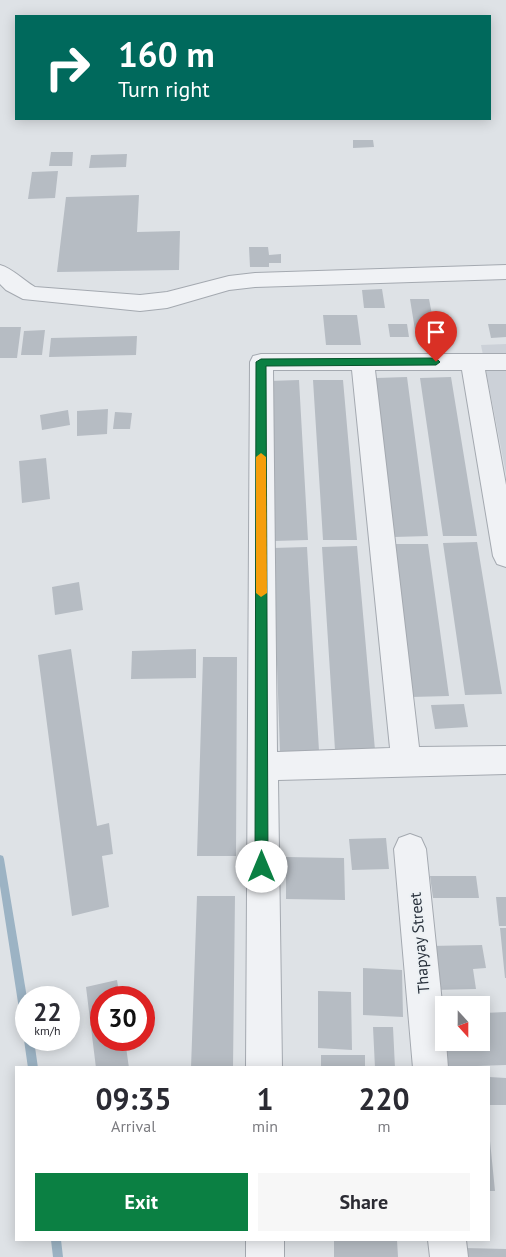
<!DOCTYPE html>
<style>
body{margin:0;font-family:"PT Sans",sans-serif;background:#f7f7f7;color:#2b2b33;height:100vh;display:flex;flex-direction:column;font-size:19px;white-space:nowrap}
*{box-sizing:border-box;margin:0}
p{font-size:16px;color:#7c7c81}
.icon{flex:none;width:28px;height:28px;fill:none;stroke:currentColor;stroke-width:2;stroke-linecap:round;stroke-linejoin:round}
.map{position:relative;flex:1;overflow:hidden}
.details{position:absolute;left:15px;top:1066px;width:475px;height:175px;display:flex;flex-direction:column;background:#fff;border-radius:0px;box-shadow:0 2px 12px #0003}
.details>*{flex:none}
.banner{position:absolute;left:15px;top:15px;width:476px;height:105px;border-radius:0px;box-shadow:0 2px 12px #0003;background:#00695c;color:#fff;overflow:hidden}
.needle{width:32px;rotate:159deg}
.controls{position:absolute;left:435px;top:996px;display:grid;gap:10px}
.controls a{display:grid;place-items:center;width:55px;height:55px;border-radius:0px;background:#fff;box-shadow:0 2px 12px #0003;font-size:25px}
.speed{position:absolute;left:15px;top:986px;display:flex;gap:10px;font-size:25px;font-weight:700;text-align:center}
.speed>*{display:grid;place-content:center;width:65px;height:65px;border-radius:50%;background:#fff;box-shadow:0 2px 12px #0003;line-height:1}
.speed small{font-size:12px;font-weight:400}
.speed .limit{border:8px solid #d22;background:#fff;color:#111}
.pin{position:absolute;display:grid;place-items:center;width:42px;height:42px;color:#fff;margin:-51px -21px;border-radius:50% 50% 50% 0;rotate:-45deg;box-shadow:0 0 5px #0007}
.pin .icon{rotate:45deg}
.me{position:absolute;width:55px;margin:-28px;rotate:0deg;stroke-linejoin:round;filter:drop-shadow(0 0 4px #0008)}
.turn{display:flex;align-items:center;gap:18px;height:105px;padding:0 20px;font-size:22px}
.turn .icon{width:65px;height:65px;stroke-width:2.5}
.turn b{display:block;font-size:35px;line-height:42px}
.eta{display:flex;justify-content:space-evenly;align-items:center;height:85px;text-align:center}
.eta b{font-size:30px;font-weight:800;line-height:35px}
.button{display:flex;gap:10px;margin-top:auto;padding:10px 20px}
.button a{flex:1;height:58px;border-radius:0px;background:#0b8043;color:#fff;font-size:20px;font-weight:800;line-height:58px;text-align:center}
.button a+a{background:#f7f7f7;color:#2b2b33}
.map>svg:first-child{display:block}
.built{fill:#ccd1d8}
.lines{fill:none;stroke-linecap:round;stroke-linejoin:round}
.stream{fill:#9cb3c4;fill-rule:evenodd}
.building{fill:#b6bcc3}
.minor-casing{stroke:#a4a9b0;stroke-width:2}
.minor{fill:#f0f2f5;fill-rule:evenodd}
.route{fill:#0b8043;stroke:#07532c}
.slow{fill:#f59e0b}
.labels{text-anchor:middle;stroke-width:4;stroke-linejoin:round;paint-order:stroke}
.near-street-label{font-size:16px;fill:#29313c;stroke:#edf1f4}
</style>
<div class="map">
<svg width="506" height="1257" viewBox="0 0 506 1257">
<rect width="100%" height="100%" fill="#dee2e6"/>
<path class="built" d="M506 344V474L481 345Z"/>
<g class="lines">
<path class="stream" d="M0 855 3 856 4 859 27 998 26 1027 23 1025 21 1022 0 886Z
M26 1036V1040H34L38 1068H28L24 1040Z
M51 1240H61L63 1257H53Z"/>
</g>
<path class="building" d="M353 140H373L374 147 353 148Z
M51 152H73L72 166H49Z
M127 154 126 167 89 168 91 155Z
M58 171 55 198 28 199 32 172Z
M139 195 137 232 180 231 179 270 57 272 66 197Z
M249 247H268L269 255 281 254V263H269V267H250Z
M382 289 385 308H364L362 290Z
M410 299H429L435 330H415Z
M323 315H357L361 345H326Z
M388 324H407L409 337H390Z
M488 324H506V337L491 338Z
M0 327H21L17 358H0Z
M45 330 42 355H21L24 331Z
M137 336 136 355 49 357 51 338Z
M407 377 428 536 394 537 376 378Z
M451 377 477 536H443L420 378Z
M299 380 308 540 274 541 268 381Z
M313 380H343L357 540H323Z
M108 409 107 434 77 436V411Z
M68 410 70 425 42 430 40 415Z
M115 412 132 413 130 429H113Z
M46 458 50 499 22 503 19 461Z
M477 542 502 694 465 695 443 543Z
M394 544H428L449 696 411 697Z
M357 546 375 750H335L322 547Z
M307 547 319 751 280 752 273 548Z
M79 582 83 610 55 615 52 587Z
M71 649 97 826 109 823 113 854 102 856 109 907 72 916 38 655Z
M196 649V678L131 679 132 651Z
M203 657H237L236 856H197Z
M464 704 468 727 435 729 431 705Z
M386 838 389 869 352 870 349 839Z
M286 857 344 858 345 900 286 899Z
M430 876H476L479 898H433Z
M197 896H235L233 1068H191Z
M496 897H506V926H499Z
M500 928H506V978H505Z
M482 945 486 968 473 969 476 989 433 990 429 946Z
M363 968 402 970 403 1017 363 1015Z
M117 980 120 998H101V1040H125L129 1068H96L86 987Z
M318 991 351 992 352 1050 318 1048Z
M481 997 482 1005H444V1024L440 999Z
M481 1005 484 1013 506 1012V1065L448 1067 445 1042H481Z
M373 1027H393L395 1068H375Z
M321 1055H365V1068H321Z
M489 1077 506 1078V1105H489Z
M489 1141H490L495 1191H489Z
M334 1240H397L398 1257H334Z
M464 1248 506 1249V1257H465Z"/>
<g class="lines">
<defs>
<path id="minor" d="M0 265C12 268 23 280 35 287L140 295 167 292 229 276 255 273 506 265V279L255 287 229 290 167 308 140 311 23 299 6 290 0 284Z
M261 354H506V370H485L506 485V567L497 564 493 556 462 370H375L419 747 506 746V774L278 780 282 1068H246L250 362 253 356ZM273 370H352L390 748 277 752Z
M410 834 421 838 426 849 444 1022V1042H446L448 1068H413L394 849 399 838Z
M246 1240H284V1257H246Z
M428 1240H466L468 1257H430Z"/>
</defs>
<use href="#minor" class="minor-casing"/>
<use href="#minor" class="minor"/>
</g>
<path class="route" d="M436 358 440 362 436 365 266 366 268 867 266 872 262 874 257 872 255 867 256 362 261 359Z"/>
<path class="slow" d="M261 453 266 457 267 593 261 597 256 593V457Z"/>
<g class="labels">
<g class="near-street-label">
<text transform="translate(419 943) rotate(-95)" y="6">Thapyay Street</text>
</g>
</g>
</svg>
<div class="controls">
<a><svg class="needle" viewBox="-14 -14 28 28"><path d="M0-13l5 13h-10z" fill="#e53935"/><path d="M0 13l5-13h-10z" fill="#7c7c81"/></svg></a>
</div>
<div class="speed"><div>22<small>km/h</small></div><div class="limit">30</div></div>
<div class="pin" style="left:436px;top:362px;background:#d93025"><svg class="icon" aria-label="arrive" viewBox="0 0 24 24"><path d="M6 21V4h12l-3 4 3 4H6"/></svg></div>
<svg class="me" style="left:262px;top:867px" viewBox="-20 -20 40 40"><circle r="19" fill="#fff"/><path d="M0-13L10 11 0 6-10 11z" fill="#0b8043"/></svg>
<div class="banner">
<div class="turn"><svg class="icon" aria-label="right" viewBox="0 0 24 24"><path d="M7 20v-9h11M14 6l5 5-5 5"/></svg><div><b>160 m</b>Turn right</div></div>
</div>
<section class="details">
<div class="eta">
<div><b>09:35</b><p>Arrival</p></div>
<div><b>1</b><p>min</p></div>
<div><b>220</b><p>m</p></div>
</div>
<div class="button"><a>Exit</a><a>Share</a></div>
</section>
</div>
